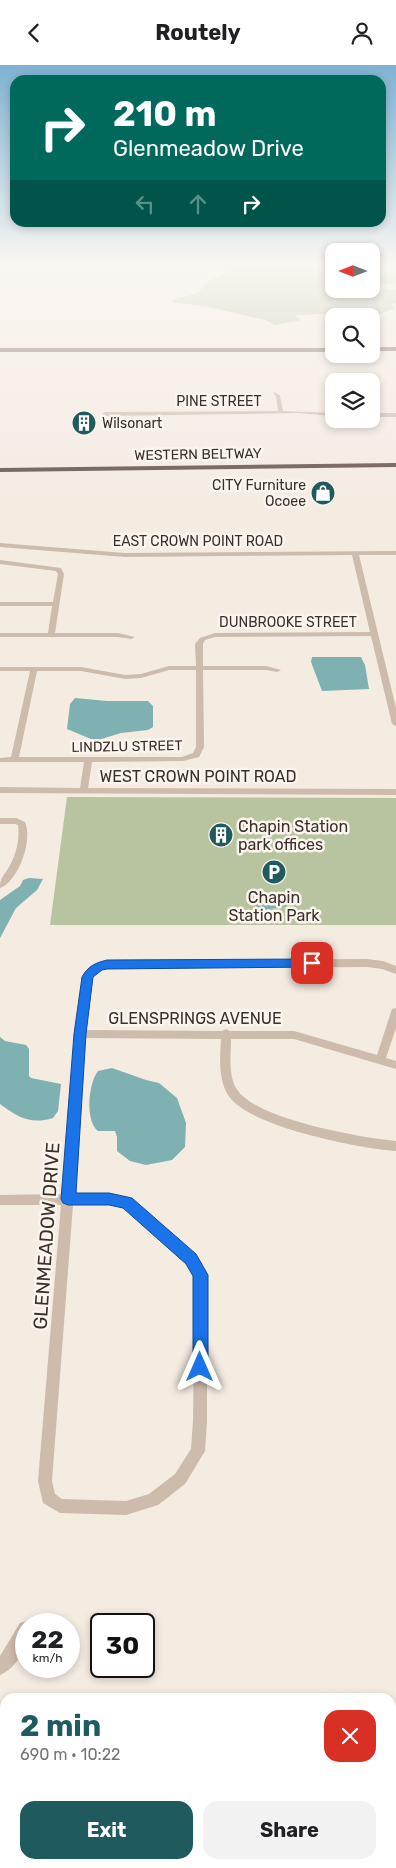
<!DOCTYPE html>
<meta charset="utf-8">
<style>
body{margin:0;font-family:Rubik,sans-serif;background:#f2f2f2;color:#202124;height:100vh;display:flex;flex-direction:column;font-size:19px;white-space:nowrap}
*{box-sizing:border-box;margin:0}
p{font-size:16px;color:#757577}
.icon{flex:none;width:28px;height:28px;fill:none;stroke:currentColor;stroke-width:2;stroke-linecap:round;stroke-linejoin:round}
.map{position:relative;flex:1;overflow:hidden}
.drawer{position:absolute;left:0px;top:1628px;width:396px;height:176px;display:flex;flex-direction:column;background:#fff;border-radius:15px 15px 0 0;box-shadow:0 2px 8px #0003}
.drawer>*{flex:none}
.banner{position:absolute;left:10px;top:10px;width:376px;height:152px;border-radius:15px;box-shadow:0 2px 8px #0003;background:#00695c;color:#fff;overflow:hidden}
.needle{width:32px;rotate:270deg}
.controls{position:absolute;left:325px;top:178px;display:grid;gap:10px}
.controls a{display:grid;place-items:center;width:55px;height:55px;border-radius:10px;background:#fff;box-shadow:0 2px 8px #0003;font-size:25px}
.speed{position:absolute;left:15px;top:1548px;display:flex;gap:10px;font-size:25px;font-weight:700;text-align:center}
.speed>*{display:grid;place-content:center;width:65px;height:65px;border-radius:50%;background:#fff;box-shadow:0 2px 8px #0003;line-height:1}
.speed small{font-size:12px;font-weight:400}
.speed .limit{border:2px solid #111;border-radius:8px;background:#fff;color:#111}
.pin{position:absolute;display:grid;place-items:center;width:42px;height:42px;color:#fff;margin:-21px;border-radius:10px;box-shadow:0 2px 8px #0006}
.me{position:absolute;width:55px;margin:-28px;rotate:0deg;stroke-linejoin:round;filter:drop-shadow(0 0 4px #0008)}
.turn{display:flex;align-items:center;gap:18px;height:105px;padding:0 20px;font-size:22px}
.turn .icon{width:65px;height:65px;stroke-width:2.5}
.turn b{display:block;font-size:35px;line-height:42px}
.lanes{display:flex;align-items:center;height:48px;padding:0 20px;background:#0003;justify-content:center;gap:25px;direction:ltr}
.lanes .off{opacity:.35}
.round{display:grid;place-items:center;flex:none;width:52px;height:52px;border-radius:15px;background:#f2f2f2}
.headline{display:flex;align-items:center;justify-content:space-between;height:85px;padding:0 20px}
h1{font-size:30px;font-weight:700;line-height:38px;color:#1f5a5e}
.primary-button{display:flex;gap:10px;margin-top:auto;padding:10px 20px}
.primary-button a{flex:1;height:58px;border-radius:15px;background:#1f5a5e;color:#fff;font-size:20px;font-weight:700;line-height:58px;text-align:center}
.primary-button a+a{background:#f2f2f2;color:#202124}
header{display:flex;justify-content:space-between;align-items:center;height:65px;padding:0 20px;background:#fff;font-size:22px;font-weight:700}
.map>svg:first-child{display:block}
.green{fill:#b8c4a0}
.water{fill:#7fb0b2}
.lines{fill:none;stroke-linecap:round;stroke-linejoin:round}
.minor{fill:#cdbbac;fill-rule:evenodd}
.major{fill:#7d675c;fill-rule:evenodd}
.highway{fill:#5c4a42;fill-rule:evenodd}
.route{fill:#1a73e8;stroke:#114b97}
.labels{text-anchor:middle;stroke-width:5;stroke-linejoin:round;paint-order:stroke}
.far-street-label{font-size:14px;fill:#3b302b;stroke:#fbf5ee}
.far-poi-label{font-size:14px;fill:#3b302b;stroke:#fbf5ee;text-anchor:start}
.street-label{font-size:16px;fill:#3b302b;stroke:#fbf5ee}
.poi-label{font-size:16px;fill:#3b302b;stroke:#fbf5ee;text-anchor:start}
.near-street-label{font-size:19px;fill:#3b302b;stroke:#fbf5ee}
</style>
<header><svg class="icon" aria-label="back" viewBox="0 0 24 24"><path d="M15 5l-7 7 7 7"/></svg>Routely<svg class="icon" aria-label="person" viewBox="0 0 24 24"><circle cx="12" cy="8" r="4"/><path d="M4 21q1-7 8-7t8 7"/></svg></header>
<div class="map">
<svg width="396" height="1803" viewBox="0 0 396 1803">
<rect width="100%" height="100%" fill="#f4ebe1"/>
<path class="green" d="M217 198H275L287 203 316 206 334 204V219L325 220 324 225H396V238L391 240 395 243 375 251H331L325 249 294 250 301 255 275 260 265 255 209 242 172 237 173 235 198 228 210 215 230 206Z
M371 207 376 209 396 207V218L394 219 371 218Z
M67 732 396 733V860H50Z"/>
<path class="water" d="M312 592H361L365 600 369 624 322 626 311 597Z
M75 633 107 636H148L153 641V662L148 665 121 668 98 675 91 674 67 664 70 639Z
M29 813 43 814 37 825 16 843 0 873V835L20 821 23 815Z
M290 827 296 830 288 841 262 845 254 840V836L269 829Z
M0 972 5 976 26 980 29 984V1011L31 1013 61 1019 58 1046 53 1053C30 1060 18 1052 0 1039Z
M112 1003 146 1015 159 1018 177 1033 186 1058 185 1082 172 1095 146 1100 130 1096 117 1086V1072L115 1066H98C85 1056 88 1019 98 1006Z"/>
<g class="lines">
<path class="minor" d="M275 327 280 331 283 346 334 348V351L297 348 105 351 102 349 105 347 278 346 276 331 273 328Z
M371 348H396V352H371Z
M0 478 125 488 396 486V490H359L396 643V661L392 659 371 571 215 572 205 575 203 579V601H266L281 605 277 607 266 605H203L204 682 199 692 183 696 92 697 88 723 396 724V730L0 728V722L80 723 84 697H0V693L11 692 30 606H0V602H81L125 610 141 609 169 601H196L195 579 200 573 215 568 370 567 352 490 125 492 0 482ZM169 605H196V682L193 688 182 692H19L37 606H81L125 614 141 613Z
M0 495 61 503 64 509 55 568H118L135 572 131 574 118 572H0V568H48L52 541H0V537H53L58 509 56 506 0 499Z
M0 753H16L25 757C33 774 19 816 0 823 0 812 4 811 9 802 16 790 20 775 18 760L15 759H0Z
M367 894 383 896 396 901V909L382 904 367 902 107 904 99 906 92 913 86 965 222 966 226 964 230 966H294L377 990 391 947 392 944 396 943V963L386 993 396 996V1004L294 974H231C231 989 228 1009 236 1023 253 1054 362 1073 396 1076V1086C359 1083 248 1062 228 1030 218 1013 220 993 221 974L85 973 74 1129H109L131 1134 195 1190 207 1210V1356L205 1386 185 1419 158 1440 126 1450 60 1448 43 1438 38 1416 61 1140H0V1130L62 1129 75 969 82 912 92 901 107 896ZM109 1139 124 1143 187 1198 195 1211 193 1356 191 1384 175 1409 149 1429 126 1436 62 1434 55 1429 52 1416 73 1140Z
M26 1556 32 1559H26C26 1565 28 1574 26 1579 22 1592 12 1605 0 1610V1591L20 1558Z
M75 1799H93L92 1803H74Z
M204 1799H222V1803H204Z
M347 1799H365L366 1803H348Z"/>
<path class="major" d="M371 282H396V286H371Z
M0 283H334V287H0Z"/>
<path class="highway" d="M396 398V402L0 407V403Z"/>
</g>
<linearGradient id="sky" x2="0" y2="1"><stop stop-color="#7eb2d2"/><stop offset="0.44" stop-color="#faf6f2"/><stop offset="1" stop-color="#faf6f2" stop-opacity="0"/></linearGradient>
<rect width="396" height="451" fill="url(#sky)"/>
<path class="route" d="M312 894 318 898 312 902 107 904 102 905 93 912 86 969 76 1128H109L132 1133 196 1189 208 1210V1302L206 1308 200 1310 195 1308 193 1302V1211L186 1199 123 1143 109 1140H68L63 1138 61 1134 74 969 82 912C88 901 95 898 107 895Z"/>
<defs>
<symbol id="building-disc" viewBox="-11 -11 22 22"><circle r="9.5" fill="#1f5a5e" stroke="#fbf5ee"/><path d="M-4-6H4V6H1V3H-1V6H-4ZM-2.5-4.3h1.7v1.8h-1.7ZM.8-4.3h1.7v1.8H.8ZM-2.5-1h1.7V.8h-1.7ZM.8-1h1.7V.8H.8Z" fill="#fff"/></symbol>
<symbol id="shop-disc" viewBox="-11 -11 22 22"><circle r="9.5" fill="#1f5a5e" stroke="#fbf5ee"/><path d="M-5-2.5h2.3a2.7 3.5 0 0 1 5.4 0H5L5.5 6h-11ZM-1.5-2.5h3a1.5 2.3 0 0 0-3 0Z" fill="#fff"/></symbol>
<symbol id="parking-disc" viewBox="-11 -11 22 22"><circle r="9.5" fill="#1f5a5e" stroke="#fbf5ee"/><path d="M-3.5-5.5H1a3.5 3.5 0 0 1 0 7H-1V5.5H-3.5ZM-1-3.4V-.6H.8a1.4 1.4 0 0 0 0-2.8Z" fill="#fff"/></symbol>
</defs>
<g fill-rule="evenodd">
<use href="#building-disc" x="70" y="344" width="28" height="28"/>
<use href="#shop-disc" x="309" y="414" width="28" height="28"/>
<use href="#building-disc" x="207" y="756" width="28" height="28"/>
<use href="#parking-disc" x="260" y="793" width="28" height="28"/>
</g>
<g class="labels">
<g class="far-street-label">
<text x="219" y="341">PINE STREET</text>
<text transform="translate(198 389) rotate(-1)" y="5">WESTERN BELTWAY</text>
<text x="198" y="481">EAST CROWN POINT ROAD</text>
<text x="288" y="562">DUNBROOKE STREET</text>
<text transform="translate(127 681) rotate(-1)" y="5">LINDZLU STREET</text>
</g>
<g class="far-poi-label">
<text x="102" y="363">Wilsonart</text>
<text x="306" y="425" text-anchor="end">CITY Furniture<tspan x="306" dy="16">Ocoee</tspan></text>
</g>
<g class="street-label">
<text x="198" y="717">WEST CROWN POINT ROAD</text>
<text x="195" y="959">GLENSPRINGS AVENUE</text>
</g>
<g class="poi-label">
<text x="238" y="767">Chapin Station<tspan x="238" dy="18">park offices</tspan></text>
<text x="274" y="838" text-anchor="middle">Chapin<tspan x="274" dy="18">Station Park</tspan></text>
</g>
<g class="near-street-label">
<text transform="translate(46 1171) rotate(-86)" y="7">GLENMEADOW DRIVE</text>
</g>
</g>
</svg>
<div class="controls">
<a><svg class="needle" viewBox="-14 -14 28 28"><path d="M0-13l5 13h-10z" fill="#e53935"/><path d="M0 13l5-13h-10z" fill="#757577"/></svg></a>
<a><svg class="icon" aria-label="search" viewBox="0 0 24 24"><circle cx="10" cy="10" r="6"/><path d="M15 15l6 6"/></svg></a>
<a><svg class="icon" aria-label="layers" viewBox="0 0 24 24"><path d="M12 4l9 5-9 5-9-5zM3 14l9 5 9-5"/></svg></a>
</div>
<div class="speed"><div>22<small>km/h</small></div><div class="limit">30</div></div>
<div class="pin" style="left:312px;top:898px;background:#d93025"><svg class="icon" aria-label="arrive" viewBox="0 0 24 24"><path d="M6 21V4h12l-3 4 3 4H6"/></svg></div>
<svg class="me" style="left:200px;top:1302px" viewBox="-20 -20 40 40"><path d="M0-17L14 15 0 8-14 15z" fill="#1a73e8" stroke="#fff" stroke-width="4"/></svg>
<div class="banner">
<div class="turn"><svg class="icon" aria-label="right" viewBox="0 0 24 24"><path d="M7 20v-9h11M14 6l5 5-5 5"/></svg><div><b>210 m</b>Glenmeadow Drive</div></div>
<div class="lanes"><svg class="icon off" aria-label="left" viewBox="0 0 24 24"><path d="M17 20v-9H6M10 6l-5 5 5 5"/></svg><svg class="icon off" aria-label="ahead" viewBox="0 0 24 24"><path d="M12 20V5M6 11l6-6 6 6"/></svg><svg class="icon" aria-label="right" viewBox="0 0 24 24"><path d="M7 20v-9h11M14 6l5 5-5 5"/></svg></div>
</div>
<section class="drawer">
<div class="headline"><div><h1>2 min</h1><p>690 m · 10:22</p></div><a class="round" style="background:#d93025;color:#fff"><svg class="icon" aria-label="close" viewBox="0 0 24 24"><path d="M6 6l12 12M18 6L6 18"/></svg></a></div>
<div class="primary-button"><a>Exit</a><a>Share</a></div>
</section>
</div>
